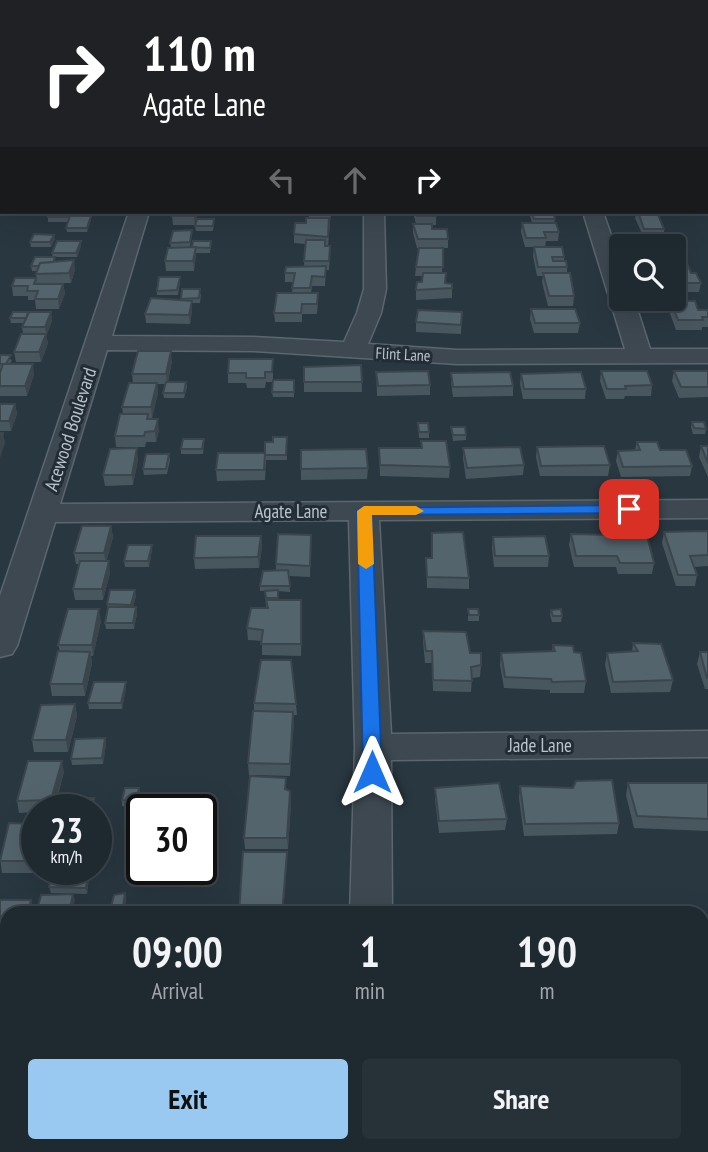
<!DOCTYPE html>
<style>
body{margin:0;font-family:"PT Sans Narrow",sans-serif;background:#273138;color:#f1f3f6;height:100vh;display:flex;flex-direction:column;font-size:26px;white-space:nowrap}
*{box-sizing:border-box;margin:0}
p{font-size:23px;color:#a1a6ab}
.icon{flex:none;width:38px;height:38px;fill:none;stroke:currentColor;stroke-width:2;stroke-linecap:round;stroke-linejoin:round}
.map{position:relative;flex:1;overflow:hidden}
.drawer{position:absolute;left:0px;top:906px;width:709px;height:247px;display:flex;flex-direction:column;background:#1f2930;border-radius:21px 21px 0 0;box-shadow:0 7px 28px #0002,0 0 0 2px #3c454c}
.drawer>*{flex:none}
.guide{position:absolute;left:0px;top:0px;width:709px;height:214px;box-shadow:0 7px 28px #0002,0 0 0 2px #3c454c;background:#202124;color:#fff;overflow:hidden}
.tools{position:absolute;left:609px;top:234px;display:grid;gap:14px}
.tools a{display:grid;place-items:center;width:77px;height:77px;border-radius:7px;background:#1f2930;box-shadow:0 7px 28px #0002,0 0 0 2px #3c454c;font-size:35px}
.speed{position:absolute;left:21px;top:794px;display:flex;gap:14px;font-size:35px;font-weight:700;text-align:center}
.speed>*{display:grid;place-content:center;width:91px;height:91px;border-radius:50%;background:#1f2930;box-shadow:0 7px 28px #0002,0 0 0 2px #3c454c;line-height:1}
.speed small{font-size:18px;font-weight:400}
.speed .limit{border:4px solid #111;border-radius:10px;background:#fff;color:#111}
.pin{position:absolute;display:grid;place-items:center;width:60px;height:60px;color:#fff;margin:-30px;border-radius:14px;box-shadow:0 4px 10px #0006}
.me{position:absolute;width:77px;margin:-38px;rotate:0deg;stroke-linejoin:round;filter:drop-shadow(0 0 5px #0008)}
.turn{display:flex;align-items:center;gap:24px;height:147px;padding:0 28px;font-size:32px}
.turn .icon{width:91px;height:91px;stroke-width:2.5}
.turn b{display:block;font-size:49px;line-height:60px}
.lanes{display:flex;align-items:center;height:66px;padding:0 28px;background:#0003;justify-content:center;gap:35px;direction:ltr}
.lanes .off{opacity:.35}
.eta{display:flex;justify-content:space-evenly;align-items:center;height:119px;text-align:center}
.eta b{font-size:42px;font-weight:800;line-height:49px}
.primary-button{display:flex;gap:14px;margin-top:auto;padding:14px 28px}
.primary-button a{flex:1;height:80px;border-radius:7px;background:#99c9f0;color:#111;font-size:28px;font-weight:800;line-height:80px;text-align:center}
.primary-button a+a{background:#273138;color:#f1f3f6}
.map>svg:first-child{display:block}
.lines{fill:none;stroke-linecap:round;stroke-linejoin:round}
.minor-casing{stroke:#5b666e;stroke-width:3}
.minor{fill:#3d4850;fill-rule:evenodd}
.wall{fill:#48565e}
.shaded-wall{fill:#3b464c}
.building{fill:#54646d;stroke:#3b464c;stroke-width:2}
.route{fill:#1a73e8;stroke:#114b97;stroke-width:2}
.slow{fill:#f59e0b}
.labels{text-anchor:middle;stroke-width:6;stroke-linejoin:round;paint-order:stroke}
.far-street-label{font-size:16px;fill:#bac3cb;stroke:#222d36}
.street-label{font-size:19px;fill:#bac3cb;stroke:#222d36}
</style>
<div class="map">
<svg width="708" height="1152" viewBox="0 0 708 1152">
<rect width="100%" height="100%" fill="#293740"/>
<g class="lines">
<defs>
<path id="minor" d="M274 0H288V2H274Z
M707 39H708V49H707Z
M0 43H2V53H0Z
M0 93H2L0 106Z
M707 97H708V107H707Z
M0 155H2V167H0Z
M129 212H149L112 336 254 337 344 342 357 313 364 289V212H384L386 289 381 313 368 344 457 350 625 349 583 212H603L621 264V299H634L650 349H708V363L457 364 254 351 107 350 60 504 708 500V518L379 520 391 734 708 731V757L391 760 392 914H350L355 747 349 520 55 522 17 646 12 654 0 657V596Z
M702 1090H708V1134H702Z
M348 1146H396V1152H348Z"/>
</defs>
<use href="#minor" class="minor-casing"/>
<use href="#minor" class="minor"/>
</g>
<path class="wall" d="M468 0H498V2H468Z
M50 212H72L71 216H91V220L87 232H67L66 228 68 222H48V217Z
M331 212 328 246 330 255 329 270H326L325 286H312L311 293 318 302 317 314H302V322H275L274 313 292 293 293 282H285V273L304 266 305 244 294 243V234L306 223 309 218V213Z
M413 212H436V225H432V229L448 239V248H417L413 233V224H416Z
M529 212H553L555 219 554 223 559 232 558 241H546L545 247H525L521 232 522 223H532Z
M633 212H660V214H658L664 229V234L669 240 687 248 685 258H675V259L691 273 701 283 699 292H674V247H645L643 243 644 238 635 218 636 214H635Z
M198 213 195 225H173L172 216Z
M214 223 213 231H196L195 226Z
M192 230 190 247H171L170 243Z
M55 239 51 247H31L30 242Z
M211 241 210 253H196L194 271H166L165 261 192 247Z
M81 246 77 257H55V261L75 269 71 283H37L36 274 37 271H32L31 266 53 257 52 253Z
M534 247 564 257V261L567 267V273L574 296 573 306H548L542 282 543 276H537L533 256Z
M443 248 442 273 445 283 452 284V298L416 300V290L422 282 423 276H415L416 267Z
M36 278 37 284H63L65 293 59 309H36L35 300H28V296H13L12 286Z
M180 282 178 295H157V291Z
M182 289 201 294 200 303H192V311L190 324 146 323 145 314 181 300Z
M670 301 698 310H708V327H702V330H676L669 311Z
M531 309 580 323 578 333H534L530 319Z
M51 312 52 321 46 336 48 343 41 362H16L14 352 23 334 22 327 24 323H11L10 318Z
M462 312 461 334 416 332V322Z
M0 355 12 360 10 364 34 374 27 396H0V373L1 369H0Z
M273 359V382H266L265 388H247L246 383H228V373Z
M172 361 168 382H186L187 387 184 398H164L163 393 165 384H157L158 393 152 418H149V419L159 430 156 442H146L145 447H116L115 436 123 414 122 407 133 383 132 374Z
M361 365 362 392H304V382Z
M601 371 652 385 651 396H625L624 399H606L600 381Z
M674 371H708V397L679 398 672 381Z
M376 372 430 385V395L377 396Z
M451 373 513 386V396L453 397 451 383Z
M521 374 586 389 585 399H523L520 384Z
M294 380V397H273L272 392Z
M0 404H15L17 414 11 431H0Z
M692 422 706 429 705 434H693L691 427Z
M418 423 429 432V438H419Z
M451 427 466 435V440L453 441Z
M287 437V460H266L265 480 217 481 216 470 265 453 273 442Z
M421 441 450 467 449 478 380 476 379 448H421Z
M637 442 660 450 692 466 690 476 621 477 616 461 618 451 635 450Z
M204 444 203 454H181V449Z
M701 446H708V477L699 457Z
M537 447 610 465 608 476H540L536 457Z
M463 448 524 465 523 475 466 479 463 458Z
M301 450 368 468 367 479 301 480Z
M169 454 170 460 167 474 144 475 143 469Z
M138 459 133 485 105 486 103 475Z
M111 526 113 537 106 561 110 573 103 600H75L73 589 79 564H76L74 553Z
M708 531V566L694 567 697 575 695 586H676L662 543 664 532Z
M613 532 654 563 652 574H618L616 567H574L569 545 571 534 612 535Z
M432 533 469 578V589L427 588 426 558H432Z
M311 535 310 577 289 576 290 592 278 591V600L302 612 301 656 262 655V641L248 640 247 628 266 608 265 591H260V586L276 571V564Z
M261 536 262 547 259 568 195 569 194 558Z
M493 537 549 556 548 567H494L492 548Z
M152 550 149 567H125L124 561Z
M136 596 133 607H136L137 613 134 629H106L105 623 108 610 107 604Z
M468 609 479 615V621H468Z
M551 610 562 616 561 622H552L550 615Z
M101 621 93 656H91L92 663 85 696H52L50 684 60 651 58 645Z
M423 631 470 653 481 665 480 677 472 678 471 692 433 691 432 663H425L423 642Z
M633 643 673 680 670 692 611 693 605 665 607 653 632 651Z
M553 645 574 652 586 681 584 693H550V690L504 688 500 665 501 653 552 652Z
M700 652H708V689H705L697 664Z
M126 688 122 709H89L88 703Z
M254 703 296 704 297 715H293L290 776 249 775 248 763 254 711Z
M75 704 77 716 68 752H34L32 740Z
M105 738 106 744 103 764 72 765 71 759Z
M64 772 54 810H37V812L19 813 17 801Z
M628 783H708V831L634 828 626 795Z
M520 786 573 788 619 823 617 834 524 836 519 798Z
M139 788 140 794 137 807 122 806V800Z
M435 788 507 819 505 830 439 833 435 800Z
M287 790 291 803 288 849H245L244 838Z
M37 824V870H47L46 873H2L0 858Z
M90 870 87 894 51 893 49 887Z
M125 893 126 899 124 913H112L111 907Z
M0 900H31L34 912V914H7V966L0 967Z
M0 967H7V1036L5 1041H0Z
M702 976H708V1028L702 1029Z
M259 1146 258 1152H209L208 1147Z"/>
<path class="shaded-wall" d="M195 212H198V213L195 225 194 216Z
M91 216V220L87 232V228Z
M54 235 55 239 51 247 50 242Z
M81 241V246L77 257 76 253Z
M196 247V257L194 271 193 261Z
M74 260 75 269 71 283 69 273Z
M63 284 65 293 59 309 58 299Z
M192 301V311L190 324 189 315Z
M51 312 52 321 46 336 48 343 41 362 39 352 46 334 45 327Z
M171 351 172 361 167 384 166 374Z
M33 364 34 374 27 396 25 386Z
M157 383 158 393 152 418 151 407Z
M15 404 17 414 11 431 9 421Z
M158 419 159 430 156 442 155 431Z
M3 433 5 443 0 458V442Z
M137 448 138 459 133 485 132 475Z
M111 526 113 537 106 564 104 553Z
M261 536 262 547 259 568 258 557Z
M152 545V550L149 567 148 561Z
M109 561 110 573 103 600 102 589Z
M135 590 136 596 132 611 131 605Z
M136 607 137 613 134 629 133 623Z
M99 609 101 621 93 656 92 645Z
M90 652 92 663 85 696 83 684Z
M126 682V688L122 709 121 703Z
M75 704 77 716 68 752 66 740Z
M293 712 294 724 290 776V764Z
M105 738 106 744 103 764 102 758Z
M62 761 64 772 53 810 51 800Z
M139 788 140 794 137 807 136 801Z
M290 791 291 803 288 849 287 838Z
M94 798 95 804 94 810H91Z
M287 852V864L283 914H282Z
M88 870H90L87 894 86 888Z
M125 893 126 899 124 913 123 907Z
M73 894 75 900 72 914H69Z
M31 900 34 914H28Z
M4 1023 7 1033 5 1041 2 1029Z
M0 1056 3 1067 1 1081 0 1077Z
M5 1071 7 1077V1091L1 1120 0 1097Z"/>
<path class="building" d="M0 0H8L6 2H2V4H0Z
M16 0H46L45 2H14Z
M55 0H89L88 2H54Z
M98 0H121L120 2H97Z
M132 0H146L145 2H131Z
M164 0H169L185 2H163Z
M220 0H245L244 2H219Z
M312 0H336V2H312Z
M474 0H498V2H492Z
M512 0H553L554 2H513Z
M557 0H593L594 1 566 2 557 1Z
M612 0H637L639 2H614Z
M645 0H670L671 2H647Z
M678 0H703L705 1 680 2Z
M0 164H2V175H0Z
M50 212H70L68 217H48Z
M173 212H195L194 216H172Z
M309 212H330V213Z
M416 212H436V216H417Z
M532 212H553L555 219H534Z
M638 212H657L664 229H644Z
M70 216H91L87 228H66Z
M306 218H329L328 237 294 234 295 223H306Z
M197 219H214L213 226H195Z
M522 223H556L559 232H544L546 238H526Z
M413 224H432V229H447L448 239H418Z
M192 230 190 242 170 243 173 231Z
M34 234 54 235 50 242H30Z
M644 234H667L669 240 682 239 687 248H674V247H650Z
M306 240H325V246H330L329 261H304Z
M57 241H81L76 253H52Z
M193 241H211L210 248 192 247Z
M196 247 193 261H165L168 248Z
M534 247H562L564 257H552L553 261H566L567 267H538Z
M419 248H443V267H416Z
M35 257H55L53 262 40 263 39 266H31Z
M674 259H685L691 273H696L701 283H674Z
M74 260 69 273 36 274 40 263Z
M326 266 325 277 312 276 310 288H292L295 273H285L286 267Z
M423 273H446L445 283 452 284V288L416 290 417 282H422Z
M543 273H570L574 296H549Z
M159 277H180L177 290 157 291Z
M15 278H36L34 284H63L58 299H35L38 291H27L28 286H12Z
M182 289H200L199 298 181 299Z
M277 293H318L317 304H302L301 313H274Z
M151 298 192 301 189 315 145 314Z
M670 301H695L698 310H708V317H702L703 320H678Z
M531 309H575L580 323H535Z
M418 310 462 312 461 325 416 322Z
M13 312H28L26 318H10Z
M29 312H51L45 327H22Z
M21 334H46L39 352H14Z
M138 351H171L166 374H132Z
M0 355H11L6 364H0Z
M229 359H273L272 372H265V378H246V373H228Z
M3 364H33L25 386H0V373Z
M361 365 362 382H304V367Z
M428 371 430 385 378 386 376 372Z
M601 371H647L652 385 625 386 626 389H607Z
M674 371H708V387H681Z
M510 372 513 386 453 387 451 373Z
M581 372 586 389H524L521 374Z
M273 380H294V392H272Z
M166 382H186L184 393H163Z
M129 383H157L151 407H122Z
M0 404H15L9 421H0Z
M120 414H148L147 419H158L155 431 145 432 144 436H115Z
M692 422H704L706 429 694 428Z
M418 423H428L429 432H419Z
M451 427H465L466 435H453Z
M0 433H3L0 442Z
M273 437H287L286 455H265V442H273Z
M183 439H204L202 449H181Z
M421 441H446L450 467 380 465 379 448H422Z
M637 442H657L660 450H686L692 466 623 467 618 451 640 450Z
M604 446 610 465 541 466 537 447Z
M701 446H708V463Z
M520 447 524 465 467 468 463 448Z
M137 448 132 475H103L110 449Z
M366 449 368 468 301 469V450Z
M218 453H265L264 470H216Z
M146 454H169L166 469H143Z
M82 526H111L104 553H74Z
M708 531V555L690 556 697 575H678L664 532Z
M463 532 469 578 427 577 426 558H432V533Z
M613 532H646L654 563H620L617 556H576L571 534 613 535Z
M278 534 311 535 310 566 276 564Z
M196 536H261L258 557 194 558Z
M545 536 549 556H495L493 537Z
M128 545H152L148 561H124Z
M80 561H109L102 589H73Z
M288 570 290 586H260L263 571Z
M110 590H135L131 605 107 604Z
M278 590V598H266L265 591Z
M266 600H301V644H261L263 630 247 628 251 608H268Z
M108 607H136L133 623H105Z
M68 609H99L92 645H58Z
M468 609H478L479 615H469Z
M561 609 562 616H553L551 610Z
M423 631 466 632 470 653H481V665L471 667 472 681 433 680 432 651H426Z
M633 643 661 644 673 680 613 682 607 653 638 651Z
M553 645 573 646 574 652 581 653 586 681 552 682 551 679 505 677 501 653 555 651Z
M58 651 90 652 83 684H50Z
M700 652H708V678H707Z
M261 660H291L296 704 254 703Z
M94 682H126L121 703H88Z
M75 704 66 740H32L41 705Z
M253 711 293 712 290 764 248 763Z
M105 738 102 758 71 759 75 739Z
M28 761H62L51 800 17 801Z
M250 776 286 778 285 789 290 791 287 838H244Z
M612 780 619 823 525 824 520 786 573 788 576 781Z
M499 783 507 819 439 821 435 788Z
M628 783H708V819L637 816Z
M125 788H139L136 801 122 800Z
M63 798H94L91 810H60Z
M9 823 37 824V861H0Z
M243 852H287L282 914H239Z
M53 870H88L86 888 49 887Z
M125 893 123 907H111L114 895Z
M73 894 69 914H36L41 895Z
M0 900H31L28 914H7V955H0Z
M0 967H7V1022L4 1023 2 1029H0Z
M702 976H708V1017H702Z
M0 1070 5 1071 0 1097Z
M208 1146H257V1149Z"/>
<path class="route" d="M629 505 634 506 636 509 634 513 372 515 382 772 379 777H366L363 772 357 511 359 508Z"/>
<path class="slow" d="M364 506H416L424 511 416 515H372L374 564 366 569 358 564 357 511Z"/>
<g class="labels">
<g class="far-street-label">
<text transform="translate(403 354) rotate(3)" y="6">Flint Lane</text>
</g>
<g class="street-label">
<text transform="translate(70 429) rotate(-72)" y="7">Acewood Boulevard</text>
<text x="291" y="518">Agate Lane</text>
<text x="540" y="752">Jade Lane</text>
</g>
</g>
</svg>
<div class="tools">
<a><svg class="icon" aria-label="search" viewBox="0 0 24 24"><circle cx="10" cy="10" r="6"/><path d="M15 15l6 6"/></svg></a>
</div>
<div class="speed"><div>23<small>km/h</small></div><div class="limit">30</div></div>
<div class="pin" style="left:629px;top:509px;background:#d93025"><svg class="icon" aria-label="arrive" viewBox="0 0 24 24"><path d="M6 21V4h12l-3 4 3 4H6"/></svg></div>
<svg class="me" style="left:372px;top:772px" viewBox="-20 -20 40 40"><path d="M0-17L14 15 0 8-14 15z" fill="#1a73e8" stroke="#fff" stroke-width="4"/></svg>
<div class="guide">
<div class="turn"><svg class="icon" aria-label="right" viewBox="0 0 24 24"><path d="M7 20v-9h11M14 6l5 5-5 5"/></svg><div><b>110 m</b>Agate Lane</div></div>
<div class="lanes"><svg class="icon off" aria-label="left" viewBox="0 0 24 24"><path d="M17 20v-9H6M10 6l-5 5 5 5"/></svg><svg class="icon off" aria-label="ahead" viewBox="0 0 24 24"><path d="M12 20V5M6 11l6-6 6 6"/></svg><svg class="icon" aria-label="right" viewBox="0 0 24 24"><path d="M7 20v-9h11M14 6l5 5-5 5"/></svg></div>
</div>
<section class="drawer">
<div class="eta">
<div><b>09:00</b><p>Arrival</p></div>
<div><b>1</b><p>min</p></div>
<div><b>190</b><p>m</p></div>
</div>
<div class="primary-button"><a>Exit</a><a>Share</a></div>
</section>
</div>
